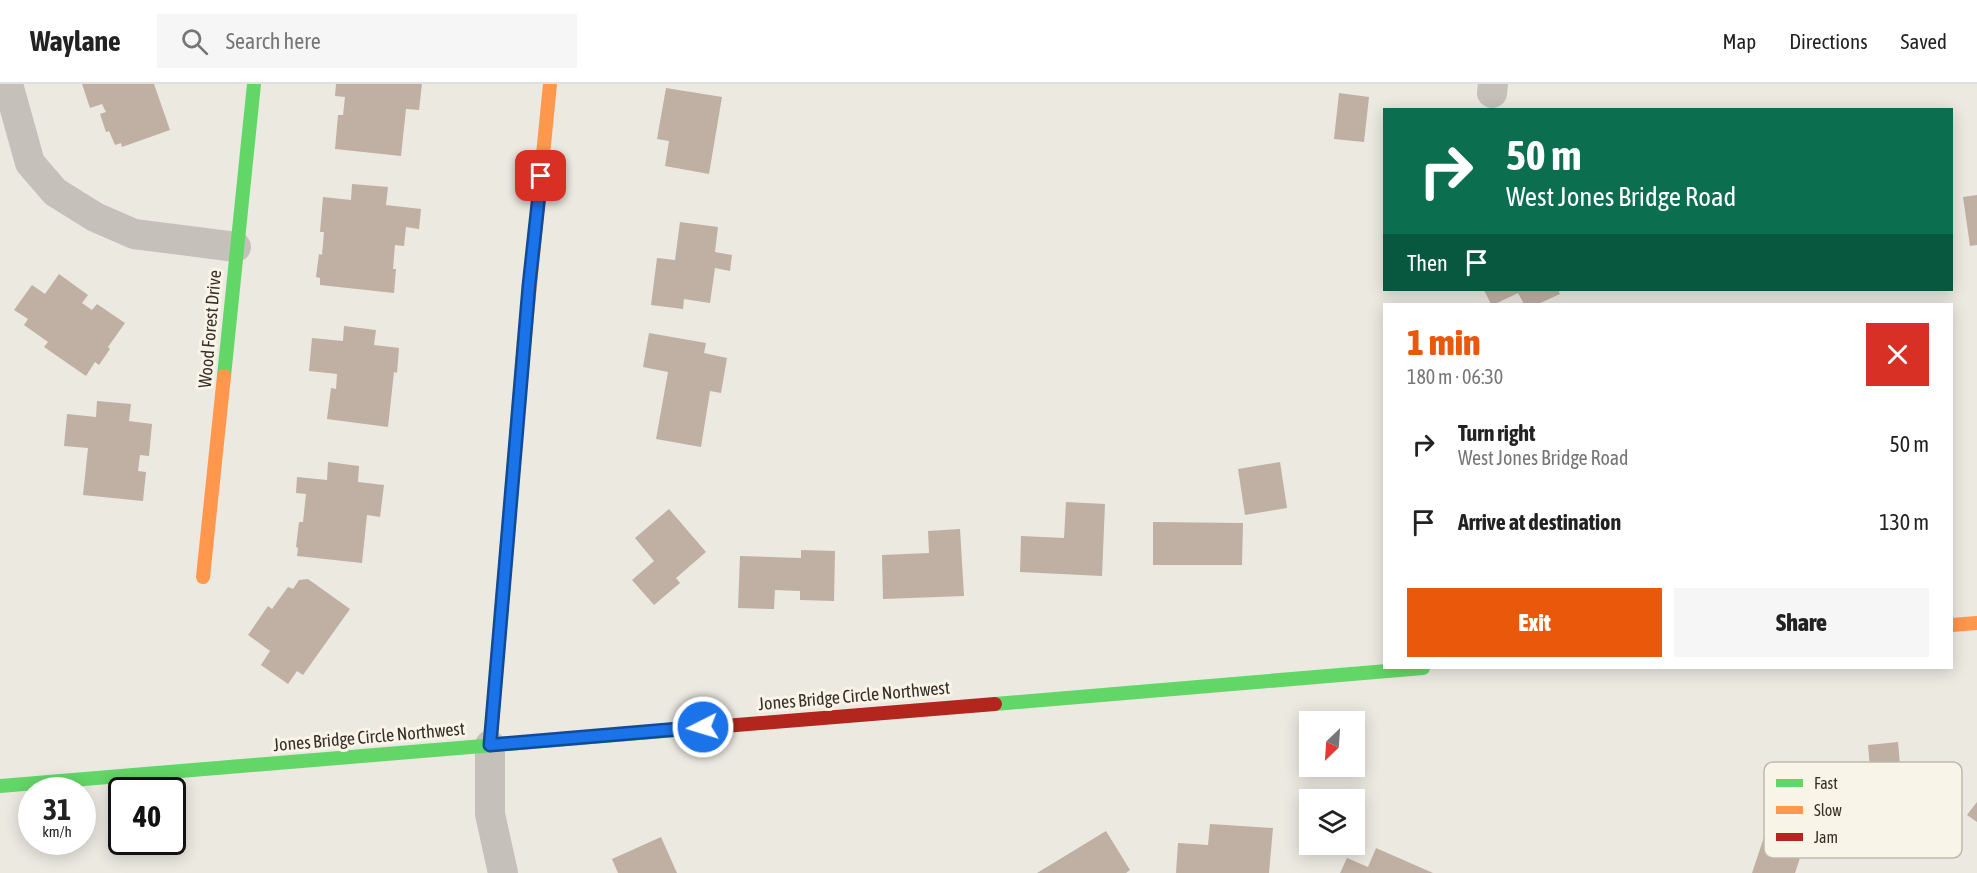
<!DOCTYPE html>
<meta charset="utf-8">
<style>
body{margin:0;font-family:"Asap Condensed",sans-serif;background:#f6f6f6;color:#222;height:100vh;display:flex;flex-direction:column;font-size:22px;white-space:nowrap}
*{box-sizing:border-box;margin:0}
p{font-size:20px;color:#767676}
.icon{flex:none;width:33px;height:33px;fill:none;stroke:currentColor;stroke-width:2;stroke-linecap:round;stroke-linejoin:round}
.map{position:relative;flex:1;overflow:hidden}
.panel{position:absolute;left:1383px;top:219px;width:570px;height:366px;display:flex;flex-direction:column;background:#fff;border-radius:0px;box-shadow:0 3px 15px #0003}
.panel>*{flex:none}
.guide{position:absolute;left:1383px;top:24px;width:570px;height:183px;border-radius:0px;box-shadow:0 3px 15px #0003;background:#0b6e4f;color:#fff;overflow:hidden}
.needle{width:39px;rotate:205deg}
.buttons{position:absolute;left:1299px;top:627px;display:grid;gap:12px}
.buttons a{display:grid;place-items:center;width:66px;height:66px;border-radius:0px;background:#fff;box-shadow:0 3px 15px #0003;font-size:30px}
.speed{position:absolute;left:18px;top:693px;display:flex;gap:12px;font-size:30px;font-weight:700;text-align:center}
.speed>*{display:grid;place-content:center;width:78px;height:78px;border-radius:50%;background:#fff;box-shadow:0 3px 15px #0003;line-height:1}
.speed small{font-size:15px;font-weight:400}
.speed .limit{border:3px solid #111;border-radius:9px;background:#fff;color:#111}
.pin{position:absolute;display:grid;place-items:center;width:51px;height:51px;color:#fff;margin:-26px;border-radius:12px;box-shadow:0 3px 9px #0006}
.me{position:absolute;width:66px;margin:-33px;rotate:265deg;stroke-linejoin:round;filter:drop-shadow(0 0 4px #0008)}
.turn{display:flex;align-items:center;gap:21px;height:126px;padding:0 24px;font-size:27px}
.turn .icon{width:78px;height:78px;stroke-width:2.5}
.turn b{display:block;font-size:42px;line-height:51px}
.then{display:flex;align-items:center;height:57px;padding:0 24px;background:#0003;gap:12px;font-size:22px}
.round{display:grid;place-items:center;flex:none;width:63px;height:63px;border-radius:0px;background:#f6f6f6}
.overview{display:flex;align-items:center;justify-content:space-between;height:102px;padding:0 24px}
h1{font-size:36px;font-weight:800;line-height:45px;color:#ea580c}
.action{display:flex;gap:12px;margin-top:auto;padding:12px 24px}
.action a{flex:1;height:69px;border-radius:0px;background:#ea580c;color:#fff;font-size:24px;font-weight:800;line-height:69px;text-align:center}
.action a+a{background:#f6f6f6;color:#222}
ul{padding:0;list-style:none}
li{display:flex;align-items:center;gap:18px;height:78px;padding:0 24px}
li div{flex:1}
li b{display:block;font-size:22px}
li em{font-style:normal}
header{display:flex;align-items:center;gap:36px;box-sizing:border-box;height:84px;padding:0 30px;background:#fff;border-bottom:2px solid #e0e0e0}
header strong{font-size:28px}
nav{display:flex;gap:33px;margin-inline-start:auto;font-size:21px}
.search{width:420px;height:54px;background:#f6f6f6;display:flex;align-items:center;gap:15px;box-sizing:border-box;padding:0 21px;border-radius:0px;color:#767676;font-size:22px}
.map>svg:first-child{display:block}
.building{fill:#bfb0a3}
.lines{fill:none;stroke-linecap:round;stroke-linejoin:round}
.street{stroke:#c5c1ba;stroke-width:30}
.fast{stroke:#63d668;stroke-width:14}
.slow{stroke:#ff974d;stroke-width:14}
.jam{stroke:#b3261e;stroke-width:14}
.route-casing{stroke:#114b97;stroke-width:15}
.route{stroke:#1a73e8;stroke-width:10}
.labels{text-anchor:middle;stroke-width:6;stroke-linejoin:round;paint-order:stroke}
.street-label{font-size:18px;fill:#362f28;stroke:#f9f4e8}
.key{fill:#f9f4e8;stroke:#beb9ae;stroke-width:1.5}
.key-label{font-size:16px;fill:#362f28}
</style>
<header>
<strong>Waylane</strong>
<div class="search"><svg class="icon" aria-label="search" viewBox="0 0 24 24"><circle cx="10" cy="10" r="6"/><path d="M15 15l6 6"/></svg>Search here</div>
<nav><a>Map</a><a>Directions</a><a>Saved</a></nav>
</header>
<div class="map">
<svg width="1977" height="789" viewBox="0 0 1977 789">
<rect width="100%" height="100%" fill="#ece9e1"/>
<path class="building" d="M82 0H154L170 46 122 63 121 59 115 61 109 47 106 48 100 30 106 28 102 20 90 24Z
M336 0H422L419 26 406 25 401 72 335 65 338 31H343L345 13 335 12Z
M666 4 722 13 709 90 665 82 669 57 657 55Z
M1339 9 1369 13 1364 58 1334 55Z
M352 100 388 103 386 121 421 125 419 145 406 143 404 162 395 161 393 185H396L394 209 320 201V194L316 193 319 170 322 171 324 148H320L323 113 351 116Z
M1977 111V161L1970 162 1963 113Z
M680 138 718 143 715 168 732 171 730 187 715 184 710 219 684 215 683 225 651 221 657 174 675 176Z
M59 190 88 211 82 219 92 226 97 220 125 239 108 263 110 265 99 281 95 278 86 292 44 263 48 258 24 241 28 235 14 226 32 201 45 210Z
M1484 206H1558L1560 210 1538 220H1524L1518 209 1495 220H1491Z
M344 242 376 246 374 261 399 264 397 289 394 288 388 343 327 335 331 304 336 305 337 290 309 287 312 254 343 257Z
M649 249 706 259 704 269 727 274 721 309 710 307 701 363 656 355 668 288 643 283Z
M97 317 131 320 129 337 152 340 149 372 140 371 138 387 146 388 143 417 83 411 88 364 64 362 67 330 96 333Z
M328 378 359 382 358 398 384 401 380 433 367 431 362 479 297 472 298 464 296 463 299 438H303L306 410 296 409 297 393 327 396Z
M1280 378 1287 424 1245 431 1238 385Z
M1066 418 1105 420 1102 492 1020 488 1021 452 1064 454Z
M669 425 706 468 676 494 680 499 654 521 632 496 654 477 635 454Z
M1153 438 1243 439 1242 481H1153Z
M960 445 964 512 883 515 882 471 929 469 928 447Z
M801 466 835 467 834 517 800 516V507L775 506 774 525 738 524 740 472 801 474Z
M308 495 350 525 303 591 297 587 288 600 261 581 270 567 248 551 268 522 272 525 288 503 293 505 299 496Z
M1898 658 1904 724 1833 731 1828 688 1870 684 1868 661Z
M1977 718V738L1967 731Z
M1210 740 1273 744 1269 789H1176L1178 759 1208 761Z
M1106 747 1130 786 1126 789H1037Z
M1765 750 1804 762 1795 789H1752Z
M661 753 677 789H618L612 775Z
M1376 764 1433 789H1340L1347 774 1368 783Z"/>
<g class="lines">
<path class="street" d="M8 0 30 79 55 108 95 133 134 150 236 163
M1492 9 1493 0
M490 661V730L503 789"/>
<path class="fast" d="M224 292 254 0
M995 620 1423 584
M490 661 523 272
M0 702 700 644"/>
<path class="slow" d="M523 272 550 0
M203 493 224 292
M1952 541 1977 539"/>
<path class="jam" d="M700 644 995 620"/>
</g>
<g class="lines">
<defs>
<path id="route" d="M541 92 529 202 490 661 703 643"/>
</defs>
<use href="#route" class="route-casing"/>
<use href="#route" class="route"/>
</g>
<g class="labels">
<g class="street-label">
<text transform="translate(210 245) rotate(-85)" y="6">Wood Forest Drive</text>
<text transform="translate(854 612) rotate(-5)" y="6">Jones Bridge Circle Northwest</text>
<text transform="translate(369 653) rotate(-5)" y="6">Jones Bridge Circle Northwest</text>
</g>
</g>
<rect x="1764" y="678" width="198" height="96" rx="9" class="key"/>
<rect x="1776" y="695" width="27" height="8" fill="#63d668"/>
<rect x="1776" y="722" width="27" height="8" fill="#ff974d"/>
<rect x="1776" y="749" width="27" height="8" fill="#b3261e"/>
<g class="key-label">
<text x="1814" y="705">Fast</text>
<text x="1814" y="732">Slow</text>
<text x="1814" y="759">Jam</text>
</g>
</svg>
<div class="buttons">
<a><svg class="needle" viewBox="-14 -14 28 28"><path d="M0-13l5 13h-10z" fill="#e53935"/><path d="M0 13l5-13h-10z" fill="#767676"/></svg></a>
<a><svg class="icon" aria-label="layers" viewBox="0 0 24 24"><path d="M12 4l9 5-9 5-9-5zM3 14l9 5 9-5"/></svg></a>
</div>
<div class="speed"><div>31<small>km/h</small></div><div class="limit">40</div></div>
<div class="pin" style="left:541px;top:92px;background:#d93025"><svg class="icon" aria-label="arrive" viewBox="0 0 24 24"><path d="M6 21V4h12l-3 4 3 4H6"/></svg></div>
<svg class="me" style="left:703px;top:643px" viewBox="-20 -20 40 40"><circle r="17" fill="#1a73e8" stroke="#fff" stroke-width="3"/><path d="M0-11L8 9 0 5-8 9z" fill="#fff"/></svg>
<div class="guide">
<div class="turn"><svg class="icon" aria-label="right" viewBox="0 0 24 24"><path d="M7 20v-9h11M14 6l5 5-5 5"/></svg><div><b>50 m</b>West Jones Bridge Road</div></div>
<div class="then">Then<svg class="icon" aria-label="arrive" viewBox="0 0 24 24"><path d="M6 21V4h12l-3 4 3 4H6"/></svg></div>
</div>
<section class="panel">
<div class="overview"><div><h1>1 min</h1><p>180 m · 06:30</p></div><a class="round" style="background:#d93025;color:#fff"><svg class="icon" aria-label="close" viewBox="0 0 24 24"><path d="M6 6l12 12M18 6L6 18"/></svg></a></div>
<ul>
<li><svg class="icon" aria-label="right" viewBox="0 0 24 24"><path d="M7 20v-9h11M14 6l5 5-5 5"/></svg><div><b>Turn right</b><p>West Jones Bridge Road</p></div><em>50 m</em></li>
<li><svg class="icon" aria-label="arrive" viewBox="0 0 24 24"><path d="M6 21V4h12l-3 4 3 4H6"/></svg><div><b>Arrive at destination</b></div><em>130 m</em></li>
</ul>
<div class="action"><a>Exit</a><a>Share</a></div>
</section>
</div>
